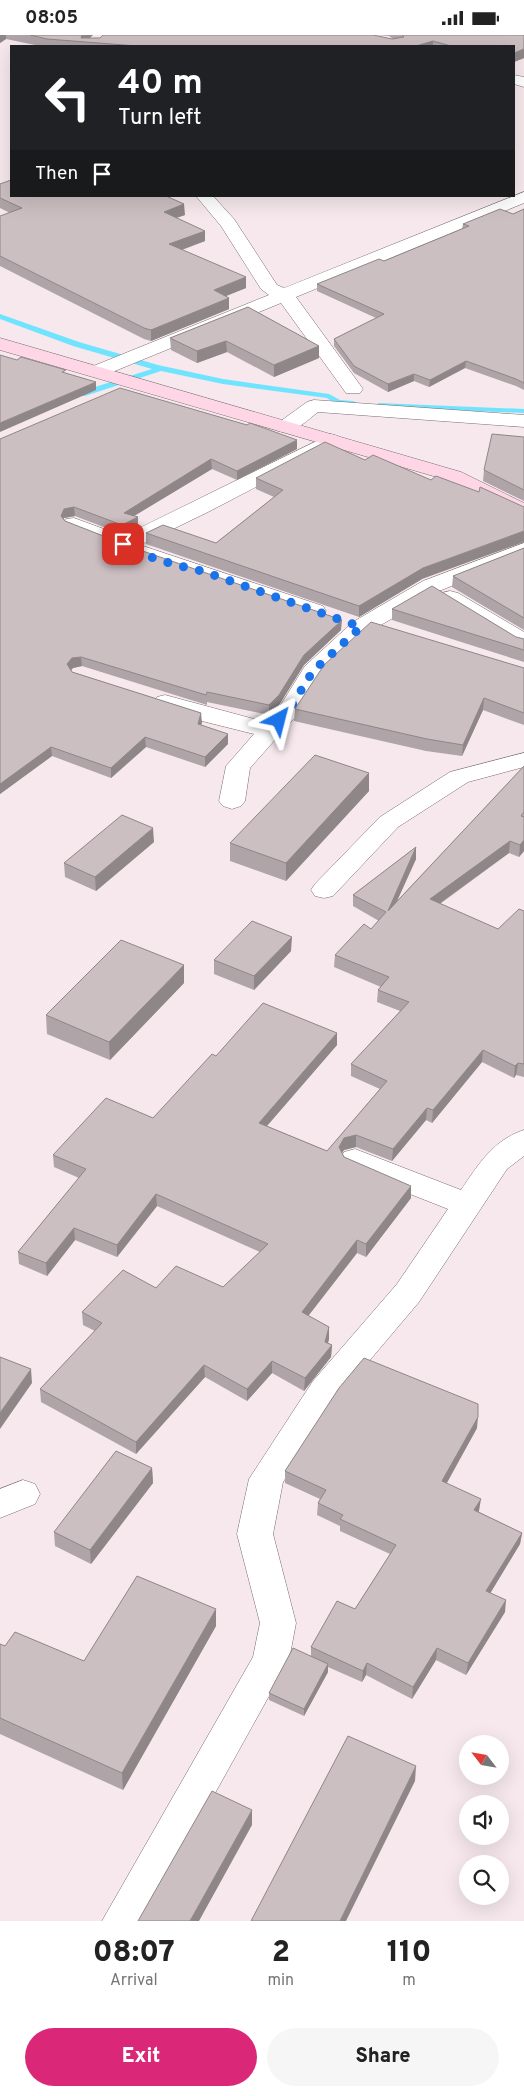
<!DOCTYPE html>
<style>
body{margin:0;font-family:Overpass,sans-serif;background:#f6f6f6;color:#222;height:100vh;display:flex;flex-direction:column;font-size:19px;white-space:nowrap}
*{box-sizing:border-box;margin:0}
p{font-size:16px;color:#767676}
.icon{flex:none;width:28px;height:28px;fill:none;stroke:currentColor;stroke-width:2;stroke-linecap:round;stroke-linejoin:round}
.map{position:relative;height:1886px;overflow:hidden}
.drawer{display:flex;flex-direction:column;background:#fff;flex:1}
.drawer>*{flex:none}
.hud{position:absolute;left:10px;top:10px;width:505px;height:152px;border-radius:0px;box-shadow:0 5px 20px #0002;background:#202124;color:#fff;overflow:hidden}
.needle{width:32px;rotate:301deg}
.controls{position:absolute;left:459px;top:1700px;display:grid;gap:10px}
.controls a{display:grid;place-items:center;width:50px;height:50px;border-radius:50%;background:#fff;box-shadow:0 5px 20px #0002;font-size:25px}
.pin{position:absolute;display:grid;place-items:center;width:42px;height:42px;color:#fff;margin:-21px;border-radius:10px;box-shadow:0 2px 8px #0006}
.me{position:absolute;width:55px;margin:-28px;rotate:38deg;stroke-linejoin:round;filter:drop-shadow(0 0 4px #0008)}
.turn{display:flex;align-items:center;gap:18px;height:105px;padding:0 25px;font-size:22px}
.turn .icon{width:65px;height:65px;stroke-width:2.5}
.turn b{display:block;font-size:35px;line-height:42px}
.then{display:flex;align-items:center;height:48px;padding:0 25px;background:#0003;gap:10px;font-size:19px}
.eta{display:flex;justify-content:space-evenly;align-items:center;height:85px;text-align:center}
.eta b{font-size:30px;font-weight:800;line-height:35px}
.button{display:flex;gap:10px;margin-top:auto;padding:10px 25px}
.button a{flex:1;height:58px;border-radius:30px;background:#db2777;color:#fff;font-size:20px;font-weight:800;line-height:58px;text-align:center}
.button a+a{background:#f6f6f6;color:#222}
.status{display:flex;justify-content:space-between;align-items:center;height:35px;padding:0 25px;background:#fff;direction:ltr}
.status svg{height:14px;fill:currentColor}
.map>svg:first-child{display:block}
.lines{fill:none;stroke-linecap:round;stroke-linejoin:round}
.stream{fill:#70e4fe;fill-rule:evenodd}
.street-casing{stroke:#796c70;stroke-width:1}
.secondary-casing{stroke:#796c70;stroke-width:1}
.street{fill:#fff;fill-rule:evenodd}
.secondary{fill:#fed6e5;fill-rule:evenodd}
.wall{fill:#afa4a7}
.shaded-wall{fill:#8f8688}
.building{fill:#ccbfc2;stroke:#8f8688}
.route{stroke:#1a73e8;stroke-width:9;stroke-dasharray:0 16.2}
</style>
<div class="status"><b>08:05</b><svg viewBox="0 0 49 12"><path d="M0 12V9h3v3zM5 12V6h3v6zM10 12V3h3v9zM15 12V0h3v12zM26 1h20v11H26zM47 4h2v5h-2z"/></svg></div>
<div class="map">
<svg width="524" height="1886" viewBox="0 0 524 1886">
<rect width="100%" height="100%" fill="#f6e8ec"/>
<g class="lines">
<path class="stream" d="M0 279 79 307 158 330 223 344 329 359 340 365 353 366 357 368C348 374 335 369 327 363L223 349 161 336 85 361H79V357L152 334 73 311 0 284Z
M378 368 524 374V378L381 372 377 370Z"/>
<defs>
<path id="street" d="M514 40 524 42V52L514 49Z
M524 157V168L296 262 363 354 360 358H346L281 268 105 340H91L88 336 91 332 269 260 261 254 221 191 196 161H213L234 184 277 250 284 253Z
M314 365 524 380V392L318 377C306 386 294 400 278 396L275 392 278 388 307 367Z
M331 399 338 401 341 405 338 409 208 477 140 510 323 571 326 576 323 581 315 583 307 581 196 541 170 536 66 494 63 489 66 484 74 483 123 501Z
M524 508V522L439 556 369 597 322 640 297 680 250 733 245 766 241 771 232 774 223 771 219 766 226 731 254 699 202 686 157 672 153 667 157 662 165 660 265 687 280 671 305 631 353 587 423 546Z
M450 556 458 558 524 597V614L516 612 442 568 439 563 442 558Z
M524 718V732L468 747 398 792 333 861 324 863 315 861 311 855 315 849 380 782 450 737Z
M524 1095V1121L507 1134 419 1267 337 1364 283 1447 273 1499 296 1588 289 1625 144 1886H102L253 1622 260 1588 237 1499 249 1444 313 1346 397 1249 448 1174 344 1133 340 1125 344 1117 355 1114 461 1155C478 1130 493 1105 524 1095Z
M23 1445 35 1449 40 1459 35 1469 0 1483V1454Z"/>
<path id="secondary" d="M0 303 461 437 524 468V482L447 445 0 315Z"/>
</defs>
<use href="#street" class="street-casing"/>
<use href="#secondary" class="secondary-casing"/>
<use href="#street" class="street"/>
<use href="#secondary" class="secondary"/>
</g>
<path class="wall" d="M0 0H93L89 3 392 4H393L389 1 377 0H524V23L514 27V11H40L6 4 0 8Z
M0 149 185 180 176 183 205 206 182 215 246 253 225 261 229 263V274L151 306 144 304 0 231V181L10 178 0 173Z
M524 174V355L516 351 465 333 429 352 414 346 388 357 354 338 334 311V304L376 283 317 256V249L384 226 462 194 463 189 513 179Z
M248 272 319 311V323L274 342 227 317 197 328 171 315 170 303Z
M524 402V466L483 446 484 435Z
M0 404 297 405V414L237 445 212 434 134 481 138 492 122 499 75 481 64 483V485L65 486 341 595 304 630 279 670 269 680 207 667V670L82 631 73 633 71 635 72 637 201 678V690L228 709 205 732 146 712 111 743 52 721 0 759Z
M365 425 431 445 479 457 422 544 359 582 146 509V498L216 508 274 462 256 454V443Z
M524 513V595L452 552 453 541Z
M392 574 524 604V627L392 585Z
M524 633V690L483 675 462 721 426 716 294 686 295 674Z
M524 731V816L519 822 509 818 440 869 498 894 524 876V1042L516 1040 514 1043 482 1027 432 1088 426 1085 392 1126 356 1112 344 1115 342 1118 344 1122 411 1163 366 1222 357 1218 308 1281 329 1292V1304L328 1308 332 1310 331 1322 304 1356 272 1338 247 1366 205 1342 136 1419 41 1367 40 1354 95 1296 83 1290 82 1277 156 1253 223 1252 260 1217 157 1171 117 1222 75 1205 47 1241 19 1229 18 1217 79 1143 54 1132 53 1120 153 1083 216 1021 337 998V1010L267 1091 327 1116 380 1054 351 1041V1029L400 976 377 967 378 955 381 952 334 932 335 920 371 894 379 886 353 871V860L416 812V824L397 866Z
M369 738V756L286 846 230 826V808Z
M154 807 96 856 65 842 64 828Z
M291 916 254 955 214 939V925Z
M184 948 110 1025 47 999 46 980Z
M477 1393 447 1448 479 1476V1477L522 1498 520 1509 490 1558 505 1577 466 1640 436 1625 412 1664 366 1640 362 1647 328 1632V1637L304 1681 269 1665V1658L311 1621V1612L355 1574 390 1519 340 1496V1491L317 1480 318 1468 320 1464 285 1448V1436Z
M152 1433 153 1448 91 1529 55 1511 54 1497Z
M216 1591 123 1755 0 1699V1609L5 1611 84 1626Z"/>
<path class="shaded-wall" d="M0 0H6V4L0 8Z
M81 0H93L85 7H81Z
M433 6V11H416Z
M524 14V23L514 27V18Z
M184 169 185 180 164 187V177Z
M205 196V206L170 219 169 209Z
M246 242V253L214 266V255Z
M229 263V274L151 306V295Z
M226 306 227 317 197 328V316Z
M319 311V323L274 342V330Z
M466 326 465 333 429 352 430 345Z
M414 339V346L388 357V349Z
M96 347V355L0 397V388Z
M297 405V414L237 445V436Z
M211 424 212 434 124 487V478Z
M74 472 75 481 64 483 61 490V481L64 474Z
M138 482V492L122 499V490Z
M524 496V507L422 544 359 582V571L423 533Z
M342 585 341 595 304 630 279 670 269 680V670L304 620Z
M81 622 82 631 73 633 68 639 67 629 72 623Z
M484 663 483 675 462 721 463 710Z
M201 678 202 688 198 699V689Z
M228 699V709L205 732V722Z
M145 702 146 712 111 743V733Z
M51 712 52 721 0 759V749Z
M369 738V756L286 846V828Z
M153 793 154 807 96 856 95 842Z
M524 805V816L519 822 520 810Z
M510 806 509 818 429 876 430 864Z
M416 812V824L387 888 388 876Z
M292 902 291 916 254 955V941Z
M184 930V948L110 1025 109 1007Z
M337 998V1010L259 1100V1088Z
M483 1015 482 1027 432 1088 433 1075Z
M518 1028 516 1040 514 1043 515 1031Z
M427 1073 426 1085 392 1126 393 1114Z
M356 1100V1112L344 1115 338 1124 339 1112 344 1103Z
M411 1151V1163L366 1222V1209Z
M156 1159 157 1171 117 1222V1210Z
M74 1193 75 1205 47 1241 46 1228Z
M357 1205V1218L302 1289V1277Z
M329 1292V1304L325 1319 332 1310 331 1322 304 1356 305 1343 325 1307Z
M272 1326V1338L247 1366V1354Z
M204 1330 205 1342 136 1419V1407Z
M31 1334 32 1348 0 1394V1378Z
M478 1382 477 1393 441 1458 442 1446Z
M152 1433 153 1448 91 1529 90 1515Z
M481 1464 479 1476 473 1487 474 1475Z
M522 1498 520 1509 485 1567 486 1556Z
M506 1565 505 1577 466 1640 468 1628Z
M216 1574V1591L123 1755 122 1738Z
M437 1613 436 1625 412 1664 413 1652Z
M367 1628 366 1640 362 1647 363 1636Z
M328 1629V1637L304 1681V1674Z
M416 1731 415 1746 346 1886H340Z
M252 1775V1790L199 1886H190Z"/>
<path class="building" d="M30 0H82L81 3H100L103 0H373L392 4 404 2 402 0H524V14L514 18V11H451L433 6 416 11H137L47 4Z
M11 145V161H166L184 169 164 177 205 196 169 209 246 242 214 255 229 263 151 295 144 293 0 221V181L22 173 0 163V149Z
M500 174 513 179 524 174V348L516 344 466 326 430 345 414 339 388 349 354 331 334 304 384 279 317 249 379 224 384 226 469 191 463 189Z
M248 272 319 311 274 330 226 306 197 316 170 303Z
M0 320 17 325 21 322 66 335 62 337 96 347 0 388Z
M120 353 247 390 250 388 297 405 237 436 211 424 124 478 138 482 122 490 74 472 64 474 61 481 65 486 134 513 342 585 304 620 279 660 269 670 207 657 206 660 81 622 72 623 67 629 72 637 201 678 198 689 228 699 205 722 145 702 111 733 51 712 0 749V404Z
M492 399 524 402V455L484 435Z
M325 407 365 425 373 420 431 445 436 441 479 457 480 452 524 472V496L423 533 359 571 146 498 163 490 216 508 283 455 256 443Z
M524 513V583L453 541Z
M432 551 516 602 524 604V615L392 574Z
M371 587 524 633V678L484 663 463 710 427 704 295 674 324 630Z
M315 720 369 738 286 828 230 808Z
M524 731V777L521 781 524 782V805L520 810 510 806 430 864 498 894 519 874 524 876V1029L518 1028 515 1031 483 1015 433 1075 427 1073 393 1114 356 1100 344 1103 339 1112 344 1122 411 1151 366 1209 357 1205 302 1277 329 1292 325 1307 332 1310 305 1343 272 1326 247 1354 204 1330 136 1407 40 1354 102 1288 82 1277 123 1235 156 1253 176 1231 223 1252 268 1209 156 1159 117 1210 74 1193 46 1228 18 1217 86 1134 53 1120 106 1063 153 1083 212 1019 216 1021 263 968 337 998 259 1088 327 1116 387 1046 351 1029 409 967 378 955 389 942 335 920 364 889 371 894 386 877 353 860 416 812 388 876Z
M122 780 153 793 95 842 64 828Z
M252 886 292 902 254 941 214 925Z
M121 905 184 930 109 1007 46 980Z
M0 1322 31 1334 0 1378Z
M364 1323 478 1369V1382L442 1446 481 1464 474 1475 522 1498 486 1556 506 1565 468 1628 437 1613 413 1652 367 1628 363 1636 311 1612 337 1566 355 1574 396 1510 340 1484 343 1480 318 1468 326 1455 285 1436 339 1353Z
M116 1416 152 1433 90 1515 54 1497Z
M137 1541 216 1574 122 1738 0 1683V1609L5 1611 15 1597 84 1626Z
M293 1613 328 1629 304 1674 269 1658Z
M348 1701 416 1731 340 1886H251Z
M212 1756 252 1775 190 1886H138Z"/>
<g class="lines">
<path class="route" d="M123 509C146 523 175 530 202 536L361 592 313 636 289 675 279 685"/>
</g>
</svg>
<div class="controls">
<a><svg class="needle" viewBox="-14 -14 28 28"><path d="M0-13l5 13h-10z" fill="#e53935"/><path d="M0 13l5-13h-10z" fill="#767676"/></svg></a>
<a><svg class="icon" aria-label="sound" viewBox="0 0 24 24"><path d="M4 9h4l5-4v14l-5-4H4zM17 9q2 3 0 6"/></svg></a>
<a><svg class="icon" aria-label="search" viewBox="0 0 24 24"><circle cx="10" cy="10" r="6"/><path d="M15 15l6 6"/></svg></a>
</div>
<div class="pin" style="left:123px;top:509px;background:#d93025"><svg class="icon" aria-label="arrive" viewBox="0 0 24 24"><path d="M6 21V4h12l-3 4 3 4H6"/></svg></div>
<svg class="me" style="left:279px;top:685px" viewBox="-20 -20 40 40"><path d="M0-17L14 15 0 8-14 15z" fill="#1a73e8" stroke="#fff" stroke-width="4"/></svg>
<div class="hud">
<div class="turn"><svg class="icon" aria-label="left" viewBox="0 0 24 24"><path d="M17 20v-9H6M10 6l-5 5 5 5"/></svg><div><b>40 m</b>Turn left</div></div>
<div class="then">Then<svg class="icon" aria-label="arrive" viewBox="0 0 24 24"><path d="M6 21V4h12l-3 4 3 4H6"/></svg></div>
</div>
</div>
<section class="drawer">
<div class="eta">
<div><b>08:07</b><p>Arrival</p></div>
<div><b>2</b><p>min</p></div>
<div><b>110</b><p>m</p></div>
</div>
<div class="button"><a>Exit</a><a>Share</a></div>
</section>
